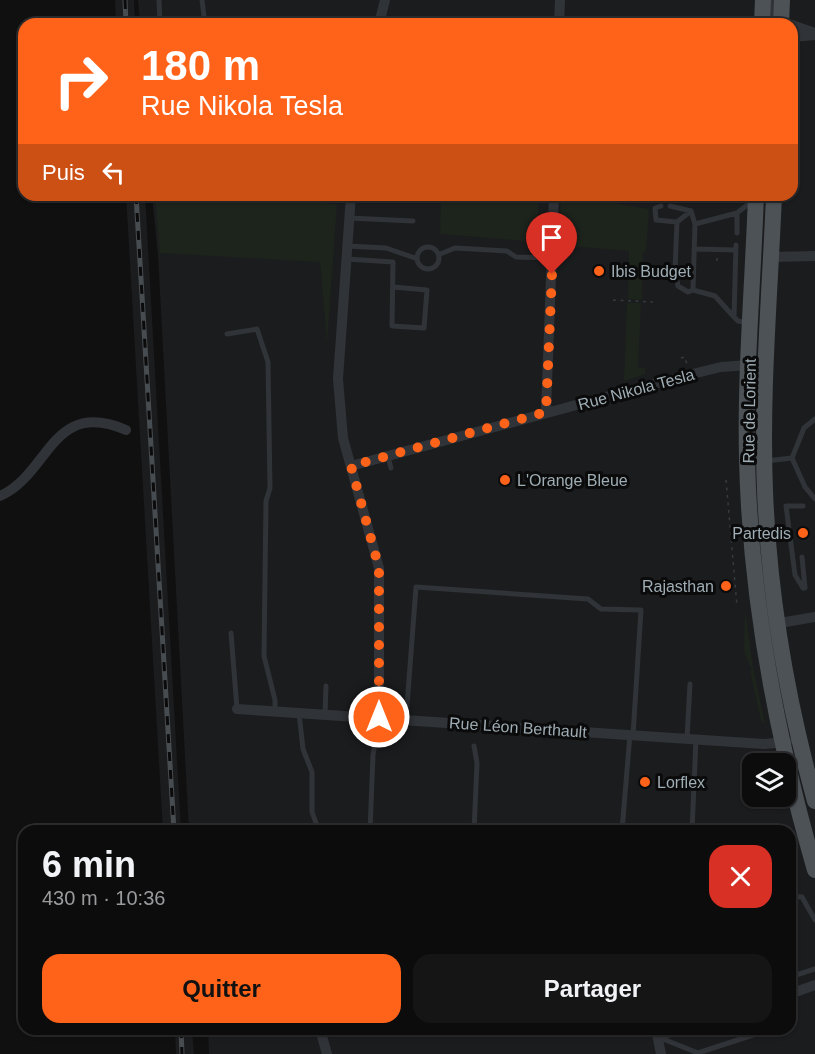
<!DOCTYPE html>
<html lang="fr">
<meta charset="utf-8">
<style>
body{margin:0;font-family:Arial,sans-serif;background:#151516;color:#f1f3f6;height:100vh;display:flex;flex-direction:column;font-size:22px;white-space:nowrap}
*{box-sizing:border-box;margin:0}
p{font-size:20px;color:#9a9b9d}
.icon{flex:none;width:33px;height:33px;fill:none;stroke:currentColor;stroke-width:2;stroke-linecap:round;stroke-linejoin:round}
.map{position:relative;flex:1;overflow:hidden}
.side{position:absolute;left:18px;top:825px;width:778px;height:210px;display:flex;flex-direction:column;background:#0c0c0d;border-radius:18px;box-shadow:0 2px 4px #0004,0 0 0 2px #2c2c2e}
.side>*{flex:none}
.guide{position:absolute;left:18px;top:18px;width:780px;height:183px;border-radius:18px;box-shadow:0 2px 4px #0004,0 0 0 2px #2c2c2e;background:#ff631a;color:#fff;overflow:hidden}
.controls{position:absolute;left:742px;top:753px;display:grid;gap:12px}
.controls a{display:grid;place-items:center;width:54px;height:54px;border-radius:12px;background:#0c0c0d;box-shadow:0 2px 4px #0004,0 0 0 2px #2c2c2e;font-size:30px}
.pin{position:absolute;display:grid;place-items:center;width:51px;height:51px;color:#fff;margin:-62px -26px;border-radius:50% 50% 50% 0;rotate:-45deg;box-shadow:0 0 6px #0007}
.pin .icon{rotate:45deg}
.me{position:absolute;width:66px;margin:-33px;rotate:0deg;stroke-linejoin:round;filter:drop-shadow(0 0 4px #0008)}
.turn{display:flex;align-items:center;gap:21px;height:126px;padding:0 24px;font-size:27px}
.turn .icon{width:78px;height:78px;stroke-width:2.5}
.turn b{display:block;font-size:42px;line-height:51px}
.then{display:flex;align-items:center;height:57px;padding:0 24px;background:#0003;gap:12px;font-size:22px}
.round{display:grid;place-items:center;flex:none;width:63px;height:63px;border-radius:18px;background:#151516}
.overview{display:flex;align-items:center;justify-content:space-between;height:102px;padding:0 24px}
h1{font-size:36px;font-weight:800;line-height:45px}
.button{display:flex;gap:12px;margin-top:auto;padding:12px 24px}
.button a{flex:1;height:69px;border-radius:18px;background:#ff631a;color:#111;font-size:24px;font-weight:800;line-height:69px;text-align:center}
.button a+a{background:#151516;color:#f1f3f6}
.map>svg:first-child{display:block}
.built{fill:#1b1c1e;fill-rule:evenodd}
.green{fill:#1d241c}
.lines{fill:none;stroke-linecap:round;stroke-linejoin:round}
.path{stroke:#363b3e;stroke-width:1.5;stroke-dasharray:3 4.5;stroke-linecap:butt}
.service{stroke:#303337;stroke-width:5}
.minor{stroke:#303337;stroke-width:10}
.primary{stroke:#4c5256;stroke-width:16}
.rail-casing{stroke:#474c50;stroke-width:5}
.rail{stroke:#0b0b0c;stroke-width:3;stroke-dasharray:9;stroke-linecap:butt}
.route{stroke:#ff631a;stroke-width:10;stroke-dasharray:0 18}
.poi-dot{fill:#ff631a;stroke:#0b0b0c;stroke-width:2}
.labels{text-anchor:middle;stroke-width:6;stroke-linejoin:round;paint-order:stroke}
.poi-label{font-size:16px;fill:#9fadb4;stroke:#0b0b0c;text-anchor:start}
.street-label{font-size:16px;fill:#9fadb4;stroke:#0b0b0c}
</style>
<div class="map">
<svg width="815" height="1054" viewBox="0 0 815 1054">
<rect width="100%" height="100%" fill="#101011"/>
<path class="built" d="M115 0H134L135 24H116Z
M138 0H815V1054H209L208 1029H790V831H189L158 255 152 195H792V24H140ZM753 764H786V796H753Z
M126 195H145L181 831H163Z
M175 1029H192L194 1054H176Z"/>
<path class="green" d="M155 195H207L337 204 327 344 320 262 160 253Z
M441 195H539L537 242 440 234Z
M561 195H609V202L649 209 646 251 643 252 642 300 628 299 629 251 559 245Z
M627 303H641L638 367 645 368V374L624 381Z
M745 610 753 667 765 724 761 720 750 671 752 670 744 652Z"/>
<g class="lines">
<path class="path" d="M717 261V256
M613 300 653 302
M681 358 685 357 687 365
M726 480 737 606"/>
<path class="service" d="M159 0 160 24
M202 0 205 24
M661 206 655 208 656 220 677 222 675 270 678 286 688 292 693 290
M670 206 691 211 695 224
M349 218 413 221
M677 222 691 211
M737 233V213
M736 245 734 317 738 321 748 323
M347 246 386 248 415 258
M417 258a11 11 0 1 1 22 0a11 11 0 1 1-22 0Z
M694 249 736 250
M440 254 455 248 507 251 516 257 552 258
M347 259 393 262 392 326 424 328 427 290 393 287
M734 317 715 296 693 290 695 224 737 213 751 202
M227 334 257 329 268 362 270 488 266 501 264 656 275 700V711
M388 457 391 468
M792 458 804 428 815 419
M766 461 792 458 805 487 815 499
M803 506H786L795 575 803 588
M802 557 805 588
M231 633 237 709
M299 713 303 749 312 772V812L319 831
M325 715 326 686
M406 719 416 587 588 599 601 609 641 610 633 735
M687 738 690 684
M370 831 373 755 377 732
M474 831 477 763 474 746
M622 831 630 734
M692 831 696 739
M790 896 802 897 815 920
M790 977 815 969
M658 1037 698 1053 756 1034 755 1029"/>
<path class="minor" d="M379 24 385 0
M559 24 560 0
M771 24 772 0
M792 25 815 33
M792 37 815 35
M351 195 338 379 343 438 379 568V717
M771 257 815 256
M546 412 554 195
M351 466 672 379 721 367 749 365
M0 496C50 474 51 398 126 430
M774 624 815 617
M237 709 764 744 787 742
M790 994 815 985
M320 1029 327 1054
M656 1029 661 1054
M657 1036 682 1029"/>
<path class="primary" d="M762 24 763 0
M781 24 782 0
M756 195C753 282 745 371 747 458 750 599 776 735 815 870
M774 195C770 293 761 393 765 491 769 596 787 700 815 801"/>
<defs>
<path id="rail" d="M125 0 126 24
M136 195 174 831
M181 1029 182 1054"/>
</defs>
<use href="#rail" class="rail-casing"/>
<use href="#rail" class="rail"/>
</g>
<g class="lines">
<path class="route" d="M379 717V568L351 466 546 412 552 274"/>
</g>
<g class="poi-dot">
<circle cx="599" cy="271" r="6"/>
<circle cx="505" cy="480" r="6"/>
<circle cx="803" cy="533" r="6"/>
<circle cx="726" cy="586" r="6"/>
<circle cx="645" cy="782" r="6"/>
</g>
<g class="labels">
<g class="poi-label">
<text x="611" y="277">Ibis Budget</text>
<text x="517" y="486">L'Orange Bleue</text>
<text x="791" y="539" text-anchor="end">Partedis</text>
<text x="714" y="592" text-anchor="end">Rajasthan</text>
<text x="657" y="788">Lorflex</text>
</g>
<g class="street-label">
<text transform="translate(636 389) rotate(-15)" y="6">Rue Nikola Tesla</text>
<text transform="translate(749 411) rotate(-89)" y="6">Rue de Lorient</text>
<text transform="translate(518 727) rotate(4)" y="6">Rue Léon Berthault</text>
</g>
</g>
</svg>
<div class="controls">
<a><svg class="icon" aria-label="layers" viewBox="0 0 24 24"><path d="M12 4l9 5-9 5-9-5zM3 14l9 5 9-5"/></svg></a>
</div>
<div class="pin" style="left:552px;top:274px;background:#d93025"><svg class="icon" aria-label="arrive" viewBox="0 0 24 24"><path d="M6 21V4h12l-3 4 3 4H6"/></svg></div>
<svg class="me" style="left:379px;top:717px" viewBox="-20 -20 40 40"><circle r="17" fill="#ff631a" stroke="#fff" stroke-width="3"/><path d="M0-11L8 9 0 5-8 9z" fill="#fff"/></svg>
<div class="guide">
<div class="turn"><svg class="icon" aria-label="right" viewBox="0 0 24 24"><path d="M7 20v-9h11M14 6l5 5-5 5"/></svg><div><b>180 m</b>Rue Nikola Tesla</div></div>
<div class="then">Puis<svg class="icon" aria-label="left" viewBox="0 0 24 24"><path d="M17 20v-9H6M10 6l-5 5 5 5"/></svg></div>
</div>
<section class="side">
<div class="overview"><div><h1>6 min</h1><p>430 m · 10:36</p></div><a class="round" style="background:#d93025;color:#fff"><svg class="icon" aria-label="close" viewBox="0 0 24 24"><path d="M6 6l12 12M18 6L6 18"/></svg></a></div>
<div class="button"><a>Quitter</a><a>Partager</a></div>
</section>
</div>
